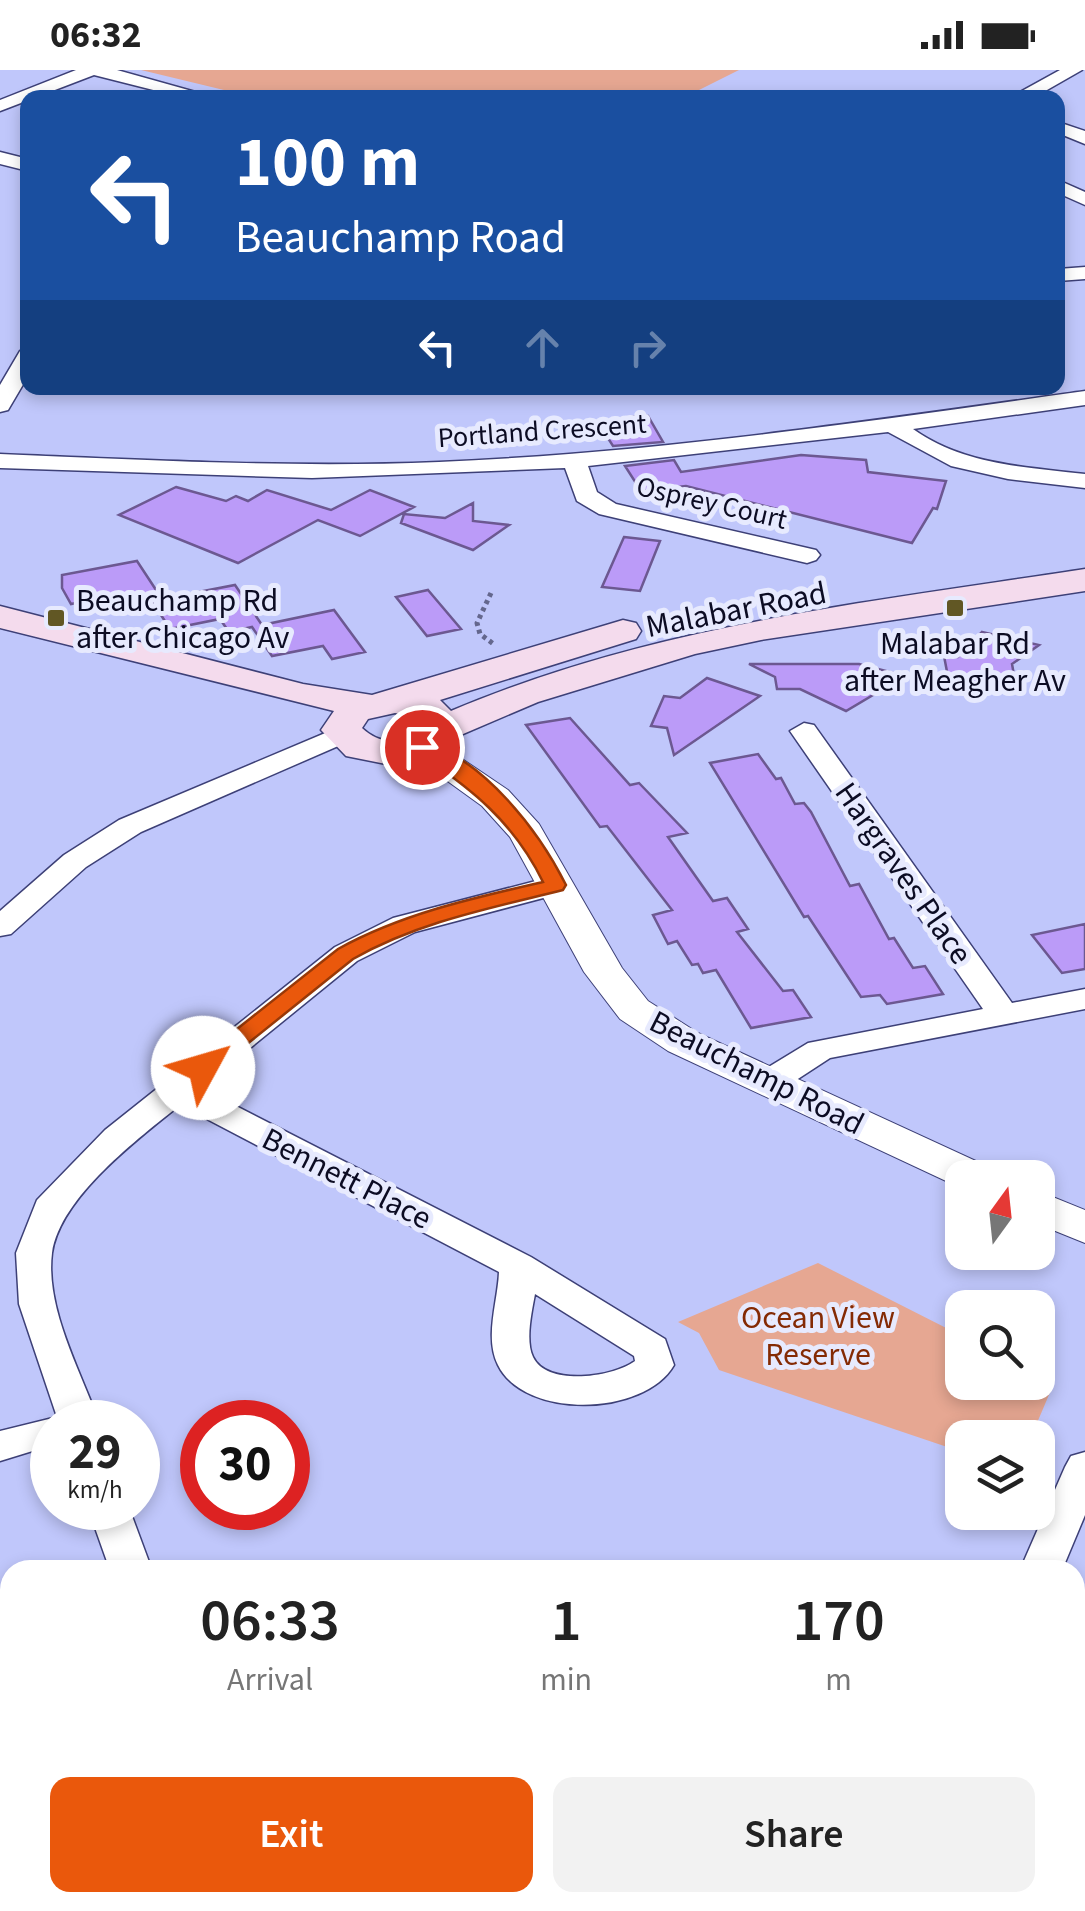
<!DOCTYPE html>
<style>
body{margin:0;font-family:"Source Sans 3",sans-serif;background:#f2f2f2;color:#222;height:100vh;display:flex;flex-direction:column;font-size:38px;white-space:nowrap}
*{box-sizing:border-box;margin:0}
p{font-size:32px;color:#767676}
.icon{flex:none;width:55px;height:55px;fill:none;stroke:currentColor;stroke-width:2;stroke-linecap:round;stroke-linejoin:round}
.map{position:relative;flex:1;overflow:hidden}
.drawer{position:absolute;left:0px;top:1490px;width:1085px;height:352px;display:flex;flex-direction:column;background:#fff;border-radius:30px 30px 0 0;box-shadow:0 5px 15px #0003}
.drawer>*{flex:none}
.hud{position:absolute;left:20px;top:20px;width:1045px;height:305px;border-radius:20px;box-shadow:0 5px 15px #0003;background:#1a4fa0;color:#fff;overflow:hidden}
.needle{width:65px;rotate:15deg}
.fabs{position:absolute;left:945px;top:1090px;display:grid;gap:20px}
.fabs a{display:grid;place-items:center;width:110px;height:110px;border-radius:20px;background:#fff;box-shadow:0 5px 15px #0003;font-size:50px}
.speed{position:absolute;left:30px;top:1330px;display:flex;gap:20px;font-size:50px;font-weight:700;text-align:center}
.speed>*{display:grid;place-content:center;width:130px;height:130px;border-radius:50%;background:#fff;box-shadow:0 5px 15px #0003;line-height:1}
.speed small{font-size:25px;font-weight:400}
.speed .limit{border:15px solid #d22;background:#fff;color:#111}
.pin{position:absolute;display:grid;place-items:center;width:85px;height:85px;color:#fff;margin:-42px;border:5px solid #fff;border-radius:50%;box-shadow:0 2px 10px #0007}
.me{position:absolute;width:110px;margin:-55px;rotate:51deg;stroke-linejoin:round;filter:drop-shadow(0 0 8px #0008)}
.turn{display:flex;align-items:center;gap:35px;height:210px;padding:0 50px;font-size:45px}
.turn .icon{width:130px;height:130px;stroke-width:2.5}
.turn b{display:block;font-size:70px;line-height:85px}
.lanes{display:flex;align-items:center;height:95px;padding:0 50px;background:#0003;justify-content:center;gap:50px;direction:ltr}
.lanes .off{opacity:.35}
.eta{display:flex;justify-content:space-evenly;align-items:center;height:170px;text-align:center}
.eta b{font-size:60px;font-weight:600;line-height:70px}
.action{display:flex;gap:20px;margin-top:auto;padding:20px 50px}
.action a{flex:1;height:115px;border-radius:20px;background:#ea580c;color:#fff;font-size:40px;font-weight:600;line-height:115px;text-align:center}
.action a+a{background:#f2f2f2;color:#222}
.status{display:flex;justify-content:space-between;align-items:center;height:70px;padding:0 50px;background:#fff;direction:ltr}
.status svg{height:28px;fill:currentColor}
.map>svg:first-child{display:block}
.green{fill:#e6a792}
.building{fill:#bb9bf8;stroke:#6c5891;stroke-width:2.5}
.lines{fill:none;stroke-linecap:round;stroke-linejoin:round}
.minor-casing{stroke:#3d4077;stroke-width:3}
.tertiary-casing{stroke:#3d4077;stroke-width:2}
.secondary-casing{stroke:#3d4077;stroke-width:3}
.path{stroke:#64678d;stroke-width:5;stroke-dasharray:4 4;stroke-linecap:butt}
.minor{fill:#fff;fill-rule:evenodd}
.tertiary{fill:#fff;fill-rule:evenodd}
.secondary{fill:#f4dbed;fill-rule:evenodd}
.route{fill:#ea580c;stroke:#983908;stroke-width:2.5}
.poi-dot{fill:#615724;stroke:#e7eafe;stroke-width:4}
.labels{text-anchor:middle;stroke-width:10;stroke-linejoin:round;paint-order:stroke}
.far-street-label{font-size:28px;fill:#0c0c23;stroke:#e7eafe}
.poi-label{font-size:32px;fill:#0c0c23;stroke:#e7eafe;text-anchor:start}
.street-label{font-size:32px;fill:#0c0c23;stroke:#e7eafe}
.park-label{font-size:32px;fill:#842a04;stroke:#e7eafe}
</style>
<div class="status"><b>06:32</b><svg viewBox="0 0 49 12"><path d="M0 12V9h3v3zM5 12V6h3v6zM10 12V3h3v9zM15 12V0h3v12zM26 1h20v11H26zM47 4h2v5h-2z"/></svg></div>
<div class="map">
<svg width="1085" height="1841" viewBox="0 0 1085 1841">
<rect width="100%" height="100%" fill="#c0c7fb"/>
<path class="green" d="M141 0H739L699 20 651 27 257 28Z
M818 1193 962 1266V1312H1038V1304L1054 1313 1031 1367 962 1368V1382L719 1300 699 1263 678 1252Z"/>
<path class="building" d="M640 346H648L663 372 613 376 597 351Z
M801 385 866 390 868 402 946 411 937 439 933 438 912 473 686 416 641 421 625 396 674 390 681 402Z
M176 417 226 431 236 426 248 431 267 420 331 440 370 420 414 437 360 466 318 450 238 493 119 445Z
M473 433V451L509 455 473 480 401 453 404 444 445 448Z
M624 467 660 471 640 521 602 517Z
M137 491 162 529 235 515 262 555 334 540 365 582 332 589 323 576 272 586 252 557 229 562 220 549 170 559 152 531 129 536 121 524 71 534 62 518V505Z
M428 520 461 559 427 566 396 527Z
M982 562 1039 575 1012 594 1016 616 949 612 944 586 958 587Z
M749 594H859L905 606 846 641 800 619H777L775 607Z
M707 608 760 626 674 685 667 658 651 656 664 626 680 628Z
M570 648 630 715 639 713 687 763 668 767 713 831 727 828 748 859 737 862 783 921 793 920 811 947 751 958 716 900 703 903 698 894 692 895 677 871 668 874 653 845 672 840 607 756 600 757 526 655Z
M758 684 776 709 781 708 795 734 804 733 811 742 850 816 859 814 889 869 894 868 913 898 925 896 943 924 887 934 880 925 861 927 808 846 804 847 710 693Z
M1085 854V899L1062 903 1032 865Z"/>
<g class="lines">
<defs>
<path id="minor" d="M76 0H117L217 28H185L94 5 0 41V30Z
M1060 0H1082L1033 28H1009Z
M693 23H751L760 28H684Z
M1058 52 1085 61V74L1058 63Z
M0 82 28 89V101L0 94Z
M1058 110 1085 122V135L1058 123Z
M1085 197V209L1058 211V199Z
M28 280V306L8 340 0 342V315L20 281Z
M1085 321V335L913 359C963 395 1026 397 1085 404V418L1008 409 951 396 888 362 588 396 597 422 616 434 816 480 820 485 816 490 807 493 599 444 577 431 565 398 312 408 0 398V384C146 390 292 398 439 392 655 383 870 351 1085 321Z
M804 653 814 655 1012 933 1085 919V939L830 988 781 1020H757L752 1012 757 1004 808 973 983 939 790 661Z
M342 656 356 664 352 670 141 762 86 797 11 864 0 866V841L64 785 119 750Z
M555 806 566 808 570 815 566 822 415 862 357 891 201 1018 531 1187 665 1269 674 1295C645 1346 525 1350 498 1295 484 1267 498 1231 499 1202L180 1035C139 1068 60 1127 52 1183 45 1238 81 1302 99 1352H52V1375L0 1391V1361L57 1347 19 1234 16 1183 37 1130 105 1060 335 877 393 848ZM535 1224 634 1286 635 1291C614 1307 547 1317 533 1287 525 1270 532 1241 535 1224Z
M1085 1382V1445L1062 1500H1020L1065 1397 1071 1386Z
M88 1438H129L152 1500H110Z
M1075 1569 1085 1572V1608L1075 1605Z
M10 1769V1809L0 1811V1771Z
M857 1832H905L901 1841H853Z"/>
<path id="tertiary" d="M422 666 434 670 508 720 539 754 622 898 648 931 698 963 991 1098 998 1108H962L961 1118 668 981 620 949 584 902 510 767 482 736 410 684 404 677 410 670Z
M1038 1121 1085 1140V1173L1038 1154Z"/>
<path id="secondary" d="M1085 499V521L761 570 695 584 538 632 456 667 436 685 391 695 346 686 321 660 334 641 0 558V536L303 614 372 625 623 550 636 553 641 561 636 569 440 630 451 641C653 555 870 532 1085 499ZM395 643 416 647 421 657C403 674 381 676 362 658L368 649Z"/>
</defs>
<use href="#minor" class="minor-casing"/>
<use href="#tertiary" class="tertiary-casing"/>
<use href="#secondary" class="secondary-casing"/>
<path class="path" d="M491 523 477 553 480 564 495 575"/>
<use href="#minor" class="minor"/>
<use href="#tertiary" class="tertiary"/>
<use href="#secondary" class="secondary"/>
</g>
<path class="route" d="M422 671C484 689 539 761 566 815L563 820C491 838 418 852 353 889L211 1003H194V993L338 879C401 844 473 828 543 812 514 752 470 717 415 681V673Z"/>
<g class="poi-dot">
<rect x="945" y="528" width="20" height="20" rx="5"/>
<rect x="46" y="538" width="20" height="20" rx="5"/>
</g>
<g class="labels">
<g class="far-street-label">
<text transform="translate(542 360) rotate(-4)" y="10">Portland Crescent</text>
<text transform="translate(712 432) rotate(13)" y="10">Osprey Court</text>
</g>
<g class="poi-label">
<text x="76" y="541">Beauchamp Rd<tspan x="76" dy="37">after Chicago Av</tspan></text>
<text x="955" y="584" text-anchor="middle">Malabar Rd<tspan x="955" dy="37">after Meagher Av</tspan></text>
</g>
<g class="street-label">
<text transform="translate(736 539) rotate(-11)" y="11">Malabar Road</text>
<text transform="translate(904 803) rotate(55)" y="11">Hargraves Place</text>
<text transform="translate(757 1002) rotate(27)" y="11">Beauchamp Road</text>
<text transform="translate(347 1108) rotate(27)" y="11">Bennett Place</text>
</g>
<g class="park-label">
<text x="818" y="1258">Ocean View<tspan x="818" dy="37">Reserve</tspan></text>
</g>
</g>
</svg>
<div class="fabs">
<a><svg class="needle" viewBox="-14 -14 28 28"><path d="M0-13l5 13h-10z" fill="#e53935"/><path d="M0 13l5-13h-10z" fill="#767676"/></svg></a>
<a><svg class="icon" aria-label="search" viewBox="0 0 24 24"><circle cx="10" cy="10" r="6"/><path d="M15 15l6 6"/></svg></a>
<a><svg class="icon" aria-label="layers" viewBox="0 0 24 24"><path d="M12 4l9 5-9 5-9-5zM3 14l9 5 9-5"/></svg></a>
</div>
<div class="speed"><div>29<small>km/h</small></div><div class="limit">30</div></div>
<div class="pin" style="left:422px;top:677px;background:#d93025"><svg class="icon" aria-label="arrive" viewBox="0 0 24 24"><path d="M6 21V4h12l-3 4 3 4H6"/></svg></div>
<svg class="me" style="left:203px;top:998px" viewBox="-20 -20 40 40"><circle r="19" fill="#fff"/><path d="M0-13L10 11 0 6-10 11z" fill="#ea580c"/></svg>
<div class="hud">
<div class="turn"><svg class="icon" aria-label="left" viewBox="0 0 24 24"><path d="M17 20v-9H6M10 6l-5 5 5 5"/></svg><div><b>100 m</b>Beauchamp Road</div></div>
<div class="lanes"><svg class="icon" aria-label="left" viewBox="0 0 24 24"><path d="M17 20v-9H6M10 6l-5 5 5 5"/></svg><svg class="icon off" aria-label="ahead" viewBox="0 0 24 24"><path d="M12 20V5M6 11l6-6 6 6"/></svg><svg class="icon off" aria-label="right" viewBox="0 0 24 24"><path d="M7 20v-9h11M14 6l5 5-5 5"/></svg></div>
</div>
<section class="drawer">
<div class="eta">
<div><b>06:33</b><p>Arrival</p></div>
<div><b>1</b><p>min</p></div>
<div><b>170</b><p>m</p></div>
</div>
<div class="action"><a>Exit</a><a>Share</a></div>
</section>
</div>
